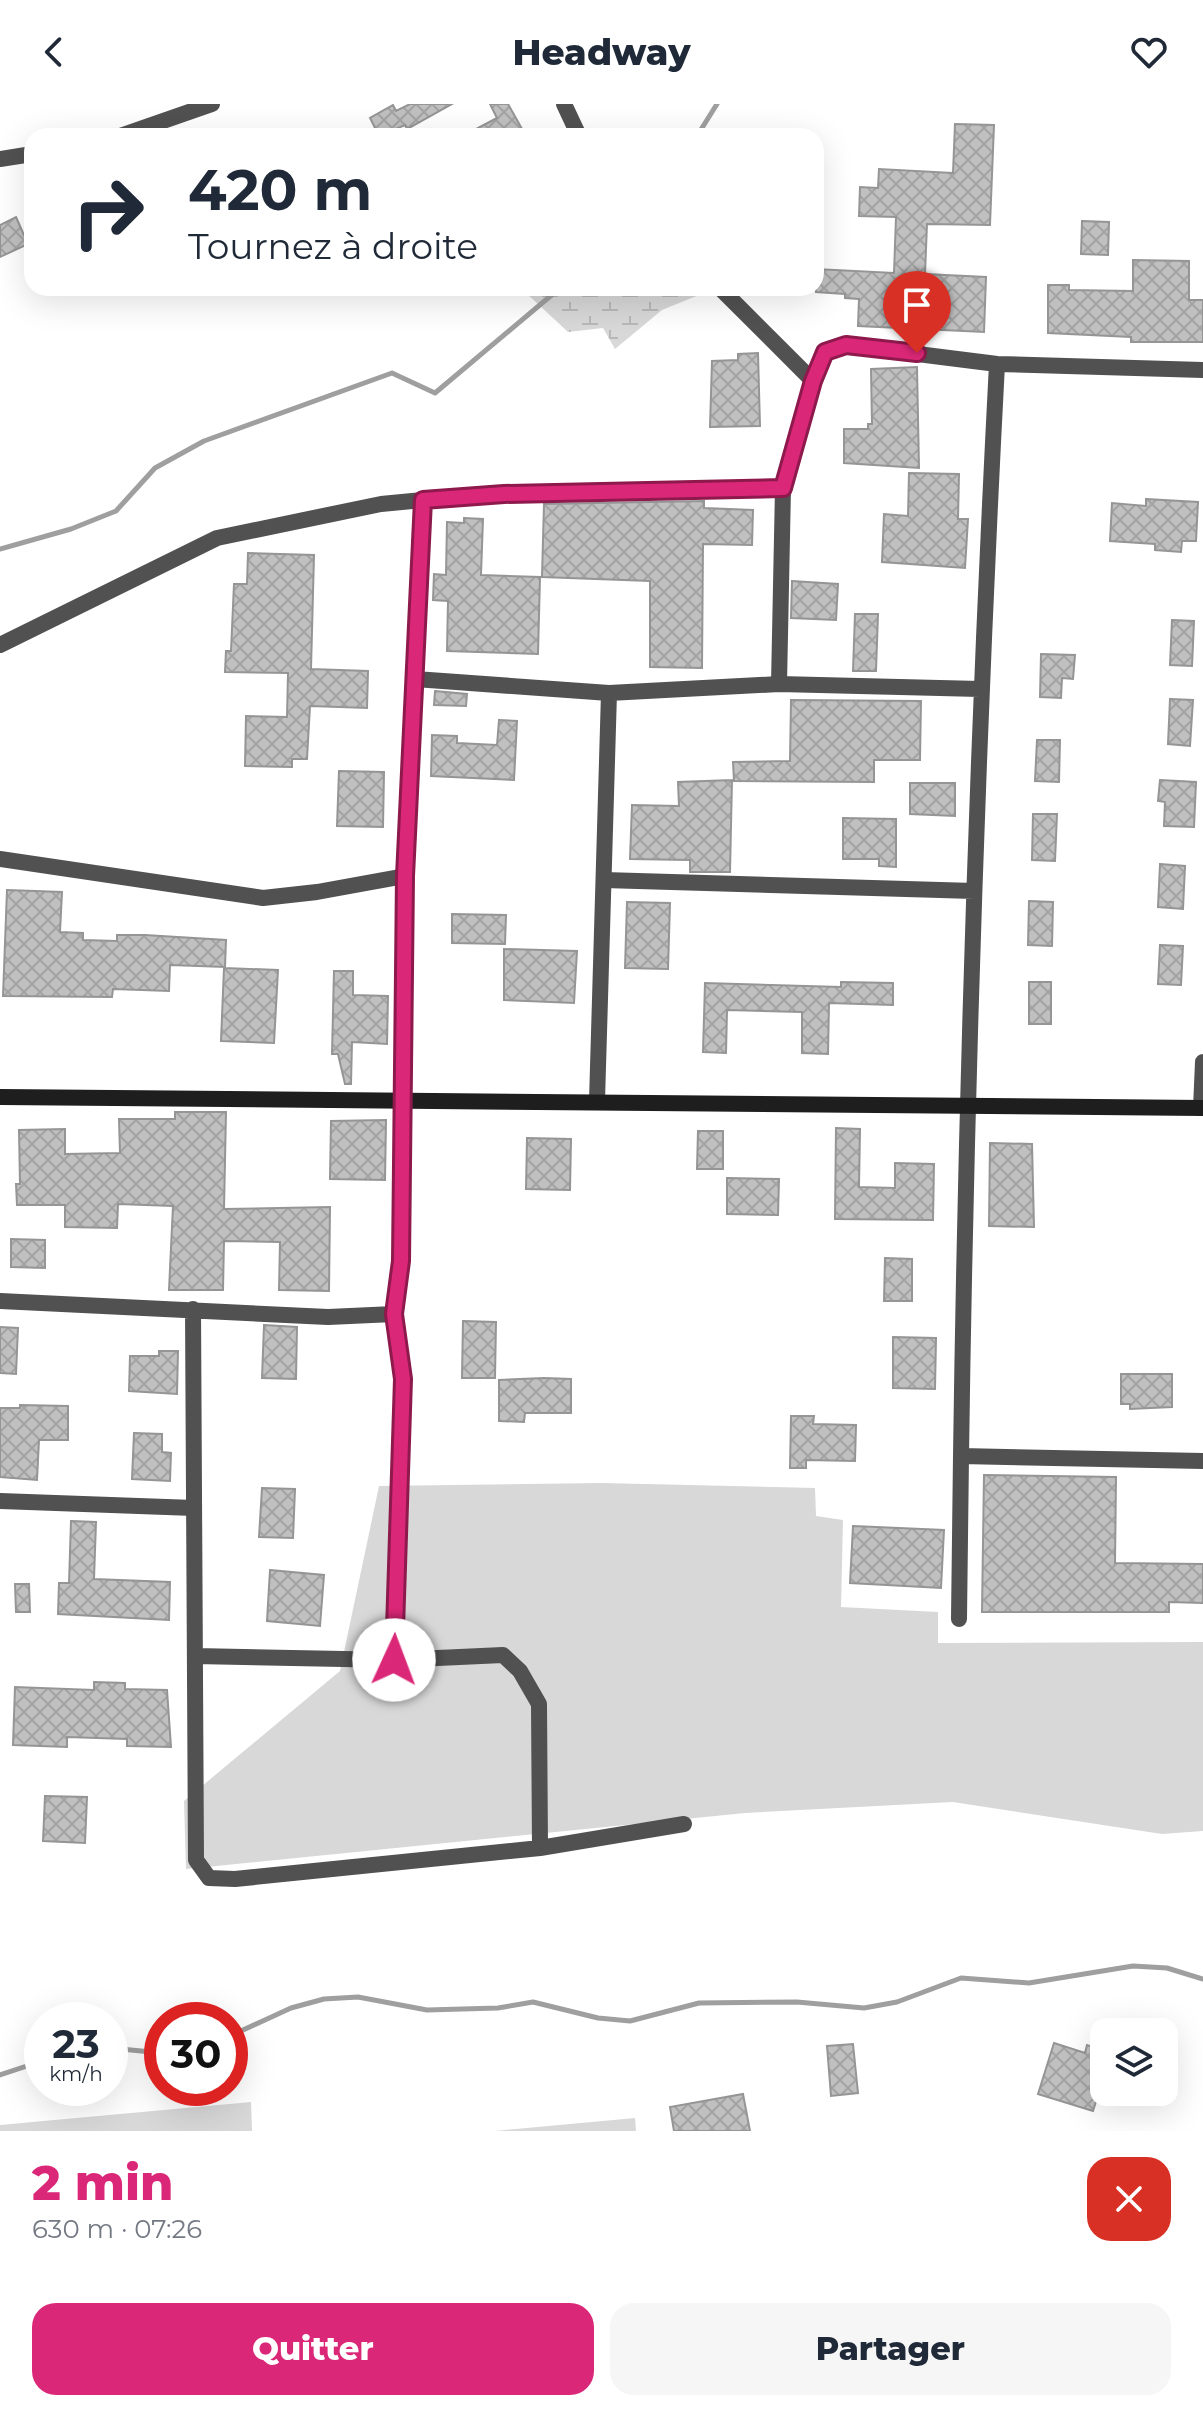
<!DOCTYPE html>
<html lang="fr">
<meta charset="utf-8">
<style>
body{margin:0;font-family:Montserrat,sans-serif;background:#f6f6f7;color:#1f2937;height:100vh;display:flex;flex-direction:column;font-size:30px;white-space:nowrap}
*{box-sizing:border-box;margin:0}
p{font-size:26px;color:#747a83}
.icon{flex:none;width:44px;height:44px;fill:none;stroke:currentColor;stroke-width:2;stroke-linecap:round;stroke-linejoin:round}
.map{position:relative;height:2027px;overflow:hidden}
.sheet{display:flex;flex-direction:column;background:#fff;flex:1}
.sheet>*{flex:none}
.guide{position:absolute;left:24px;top:24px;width:800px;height:168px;border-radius:24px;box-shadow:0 8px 32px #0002;background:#fff;color:#1f2937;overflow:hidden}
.tools{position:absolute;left:1090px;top:1914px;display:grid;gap:16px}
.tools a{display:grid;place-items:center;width:88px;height:88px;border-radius:16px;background:#fff;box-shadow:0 8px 32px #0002;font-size:40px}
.speed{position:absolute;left:24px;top:1898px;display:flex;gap:16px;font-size:40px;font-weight:700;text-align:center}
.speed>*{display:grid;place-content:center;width:104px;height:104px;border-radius:50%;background:#fff;box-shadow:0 8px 32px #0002;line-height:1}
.speed small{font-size:20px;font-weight:400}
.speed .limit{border:12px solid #d22;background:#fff;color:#111}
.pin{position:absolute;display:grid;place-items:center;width:68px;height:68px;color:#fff;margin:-82px -34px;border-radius:50% 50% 50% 0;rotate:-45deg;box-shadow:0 0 8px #0007}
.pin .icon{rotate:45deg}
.me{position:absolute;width:88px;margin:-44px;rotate:2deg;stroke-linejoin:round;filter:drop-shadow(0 0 6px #0008)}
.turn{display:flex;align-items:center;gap:28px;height:168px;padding:0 32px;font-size:36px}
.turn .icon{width:104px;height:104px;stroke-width:2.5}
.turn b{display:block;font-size:56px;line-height:68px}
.round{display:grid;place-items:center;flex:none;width:84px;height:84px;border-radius:24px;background:#f6f6f7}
.summary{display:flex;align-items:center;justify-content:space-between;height:136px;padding:0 32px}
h1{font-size:48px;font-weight:800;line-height:60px;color:#db2777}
.primary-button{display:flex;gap:16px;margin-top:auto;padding:16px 32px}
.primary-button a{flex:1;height:92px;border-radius:24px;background:#db2777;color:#fff;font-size:32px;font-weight:800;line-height:92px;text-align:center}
.primary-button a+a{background:#f6f6f7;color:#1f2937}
header{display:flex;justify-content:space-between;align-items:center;height:104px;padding:0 32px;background:#fff;font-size:36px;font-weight:800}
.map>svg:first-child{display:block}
.grass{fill:#d8d8d8}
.wetland{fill:url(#wetland-marsh)}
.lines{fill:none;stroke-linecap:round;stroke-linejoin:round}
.stream{stroke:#9f9f9f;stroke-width:5}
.building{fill:url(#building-cross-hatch);stroke:#959595;stroke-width:2}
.street{stroke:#515151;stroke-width:16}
.secondary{stroke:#1e1e1e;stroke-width:16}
.route-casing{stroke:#8e194d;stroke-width:20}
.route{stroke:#db2777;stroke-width:14}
</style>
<header><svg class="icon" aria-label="back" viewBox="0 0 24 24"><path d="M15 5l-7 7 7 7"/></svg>Headway<svg class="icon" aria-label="heart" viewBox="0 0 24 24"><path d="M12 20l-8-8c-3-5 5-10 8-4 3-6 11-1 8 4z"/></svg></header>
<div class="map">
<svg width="1203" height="2027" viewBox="0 0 1203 2027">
<defs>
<pattern id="wetland-marsh" width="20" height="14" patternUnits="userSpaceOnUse" patternTransform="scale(2)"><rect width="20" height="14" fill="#d8d8d8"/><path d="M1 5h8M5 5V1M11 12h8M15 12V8" fill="none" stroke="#b8b8b8"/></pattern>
<pattern id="building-cross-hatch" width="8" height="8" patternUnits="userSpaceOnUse" patternTransform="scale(2)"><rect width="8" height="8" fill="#c0c0c0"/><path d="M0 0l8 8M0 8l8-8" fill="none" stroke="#a3a3a3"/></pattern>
</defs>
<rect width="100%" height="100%" fill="#fff"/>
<path class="grass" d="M602 1379 815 1384 816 1412 843 1416 841 1503 938 1508V1539L1203 1538V1727L1162 1730 953 1698 745 1709 186 1765 184 1697 340 1567 379 1382Z
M251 1998 252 2027H0V2021Z
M635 2014 636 2027H495Z"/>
<path class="wetland" d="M485 184H716L662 206 615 245 603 224 568 228 525 188Z"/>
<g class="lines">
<path class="stream" d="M697 32 717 0
M0 445 71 425 116 407 155 364 204 337 392 269 435 289 560 184
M230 1932 291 1904 324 1895 358 1893 427 1906 498 1904 533 1898 598 1914 630 1917 699 1899 797 1898 864 1904 897 1898 961 1874 1029 1879 1133 1862 1167 1864 1203 1875
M110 1944 162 1949
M0 1971 42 1957"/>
</g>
<path class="building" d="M410 0H452L407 25 405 21 379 32 370 14 393 1 396 7Z
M490 0H508L526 32H463L497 14Z
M955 20 994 21 990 121 927 120 925 170 986 173 984 228 858 222 859 195 845 194V190L816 188V165L894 169 896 113 859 112 860 83 878 84 879 65 953 69Z
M16 113 28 140 0 153V121Z
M1082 117 1109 118 1108 151 1081 150Z
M1133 156 1189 157V196H1203V238H1131V233L1048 229V181H1069V186L1133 187Z
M758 249 760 322 710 323 712 257 738 256V250Z
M917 263 919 364 844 359V325H868V320H872L871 265Z
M909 369 959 370 958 415H968L965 464 882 458 884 410 908 412Z
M1146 395 1198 398 1196 437H1182L1181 448 1155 446V440L1110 437 1112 399 1146 402Z
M704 397V404L753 406 752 441 703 440 702 564 650 563V477L542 473 544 400Z
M464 414 483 415 481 471 540 473 538 550 447 547 448 497 433 496 434 470 446 471 447 418 464 419Z
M248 449 314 451 311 565 368 567 367 604 310 602 307 655H292V663L245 662 246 612 287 613 288 569 225 568 226 547H231L234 480H247Z
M792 477 838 480 836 516 791 514Z
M855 510H878L876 567H853Z
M1172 516 1194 517 1192 562 1170 561Z
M1041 550 1075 551 1073 575 1062 574 1061 594 1040 593Z
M435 587 467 590 466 602 434 601Z
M1170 595 1193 596 1190 642 1168 640Z
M791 596 921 597 920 656H874V678L734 677 733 658 790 657Z
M499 616 517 617 514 676 431 672 432 631 457 632V639L497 641Z
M1037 636H1060L1059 678 1035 677Z
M339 667 384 668 383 723 337 722Z
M732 676 730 768H690V756L630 755 632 701 679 702 678 678Z
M1160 676 1196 678 1194 723 1164 722 1165 698 1158 697Z
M910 679H955V712L910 710Z
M1033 710H1057L1055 757 1032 756Z
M843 714 896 715V763L879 762V755H843Z
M1160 760 1185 762 1183 805 1158 803Z
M7 786 62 788 60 828 83 829V836L117 837V831H145L226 836 225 863 170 861 169 887 113 885 112 893 3 892Z
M1029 797 1053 798 1052 842 1028 841Z
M627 798 670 799 668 865 625 864Z
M452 810 506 811 505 840 452 839Z
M1160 841 1183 842 1181 881 1158 880Z
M504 845 577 847 574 899 504 896Z
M224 864 278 866 274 939 221 937Z
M334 867H353V891L388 892 387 940 352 938 351 980H345L338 950H332Z
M841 878 893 879V901L829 899 828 950 802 949V908L727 906 726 949 703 948 705 879 841 883Z
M1029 878H1051V920H1029Z
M175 1008H226L224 1105 330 1103 329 1187 279 1186 280 1138 224 1137 223 1186H169L173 1102 118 1100 117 1124 65 1123V1101H17L16 1080H20L19 1026 65 1025V1050L120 1049 119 1015H175Z
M386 1016 385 1076 330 1075 331 1017Z
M836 1024 860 1025 859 1083 895 1084V1059L934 1060 933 1116 835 1115Z
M698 1027H723V1065H697Z
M527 1034 571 1035 570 1086 526 1085Z
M990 1039 1032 1040 1034 1123 989 1122Z
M727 1074 779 1075 778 1111 727 1110Z
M11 1135 45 1136V1164L11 1163Z
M885 1154 912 1155V1197H884Z
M463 1217 496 1218 495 1274H462Z
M264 1221 297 1223 296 1275 262 1274Z
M0 1223 18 1224 16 1270 0 1269Z
M893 1233 936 1234 935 1285 893 1284Z
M159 1247H178L177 1290 129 1287 130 1252H159Z
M1121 1270H1172V1303L1130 1305V1300H1121Z
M544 1274 571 1275V1309H525L524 1318 499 1317V1276Z
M20 1301 68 1302V1336H39L37 1376 0 1373V1304H20Z
M791 1312H814L813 1320 856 1321 855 1357 806 1356V1364H790Z
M134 1329 162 1330V1348L171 1349 170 1377 132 1375Z
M984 1371 1116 1373 1115 1459 1203 1460V1499L1169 1498V1508H982Z
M262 1384 295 1385 293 1434 259 1433Z
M71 1417 96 1418 94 1475 170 1478 169 1516 58 1510 59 1479H69Z
M853 1422 944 1426 941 1484 850 1479Z
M270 1466 324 1471 320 1522 267 1517Z
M15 1480H29L30 1508H16Z
M94 1578 125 1579V1585L167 1586 171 1643 127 1642V1635L67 1633V1643L13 1641 15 1583 94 1586Z
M45 1692 87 1693 85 1739 43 1737Z
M1054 1939 1085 1949 1087 1941 1104 1947V1972L1093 2007 1038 1990Z
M853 1940 858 1989 831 1992 827 1942Z
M743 1990 750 2027H674L670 2003Z"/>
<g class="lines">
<path class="street" d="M564 0 579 32
M120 32 212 0
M0 55 32 50
M720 184 813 277
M0 541 217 434 381 400 423 396
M415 575 609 589 779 580 980 585
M779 580 783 384 813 277 825 248 846 241 997 260 1203 266
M0 755 263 794 317 788 405 772
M604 776 974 787
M597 997 609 589
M1201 1004 1203 958
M0 1197 328 1213 394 1210 401 1157 405 772 423 396 504 390 783 384
M193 1205 196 1756 209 1774 235 1775 540 1744 684 1720
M961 1352C966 988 978 624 997 260
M0 1397 194 1404
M959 1515 961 1352 1203 1357
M195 1552 394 1556 503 1551 520 1567 539 1600 540 1744
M394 1556 403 1275 394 1210"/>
<path class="secondary" d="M0 993 1203 1004"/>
</g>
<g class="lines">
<defs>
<path id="route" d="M394 1556 403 1275 394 1210 401 1157 405 772 423 396 504 390 783 384 813 277 825 248 846 241 917 249"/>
</defs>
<use href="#route" class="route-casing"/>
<use href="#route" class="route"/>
</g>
</svg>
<div class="tools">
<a><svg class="icon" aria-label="layers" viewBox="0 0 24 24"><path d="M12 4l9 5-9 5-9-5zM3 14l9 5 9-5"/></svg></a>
</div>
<div class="speed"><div>23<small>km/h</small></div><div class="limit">30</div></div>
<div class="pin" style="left:917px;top:249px;background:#d93025"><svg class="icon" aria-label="arrive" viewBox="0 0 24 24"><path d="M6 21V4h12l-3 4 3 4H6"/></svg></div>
<svg class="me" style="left:394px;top:1556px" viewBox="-20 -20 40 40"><circle r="19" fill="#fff"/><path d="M0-13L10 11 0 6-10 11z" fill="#db2777"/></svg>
<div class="guide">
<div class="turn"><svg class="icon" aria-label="right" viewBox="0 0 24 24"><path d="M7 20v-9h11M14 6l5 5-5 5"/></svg><div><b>420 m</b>Tournez à droite</div></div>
</div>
</div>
<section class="sheet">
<div class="summary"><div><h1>2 min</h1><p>630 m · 07:26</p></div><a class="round" style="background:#d93025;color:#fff"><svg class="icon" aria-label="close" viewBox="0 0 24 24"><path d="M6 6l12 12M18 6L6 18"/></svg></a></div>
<div class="primary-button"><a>Quitter</a><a>Partager</a></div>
</section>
